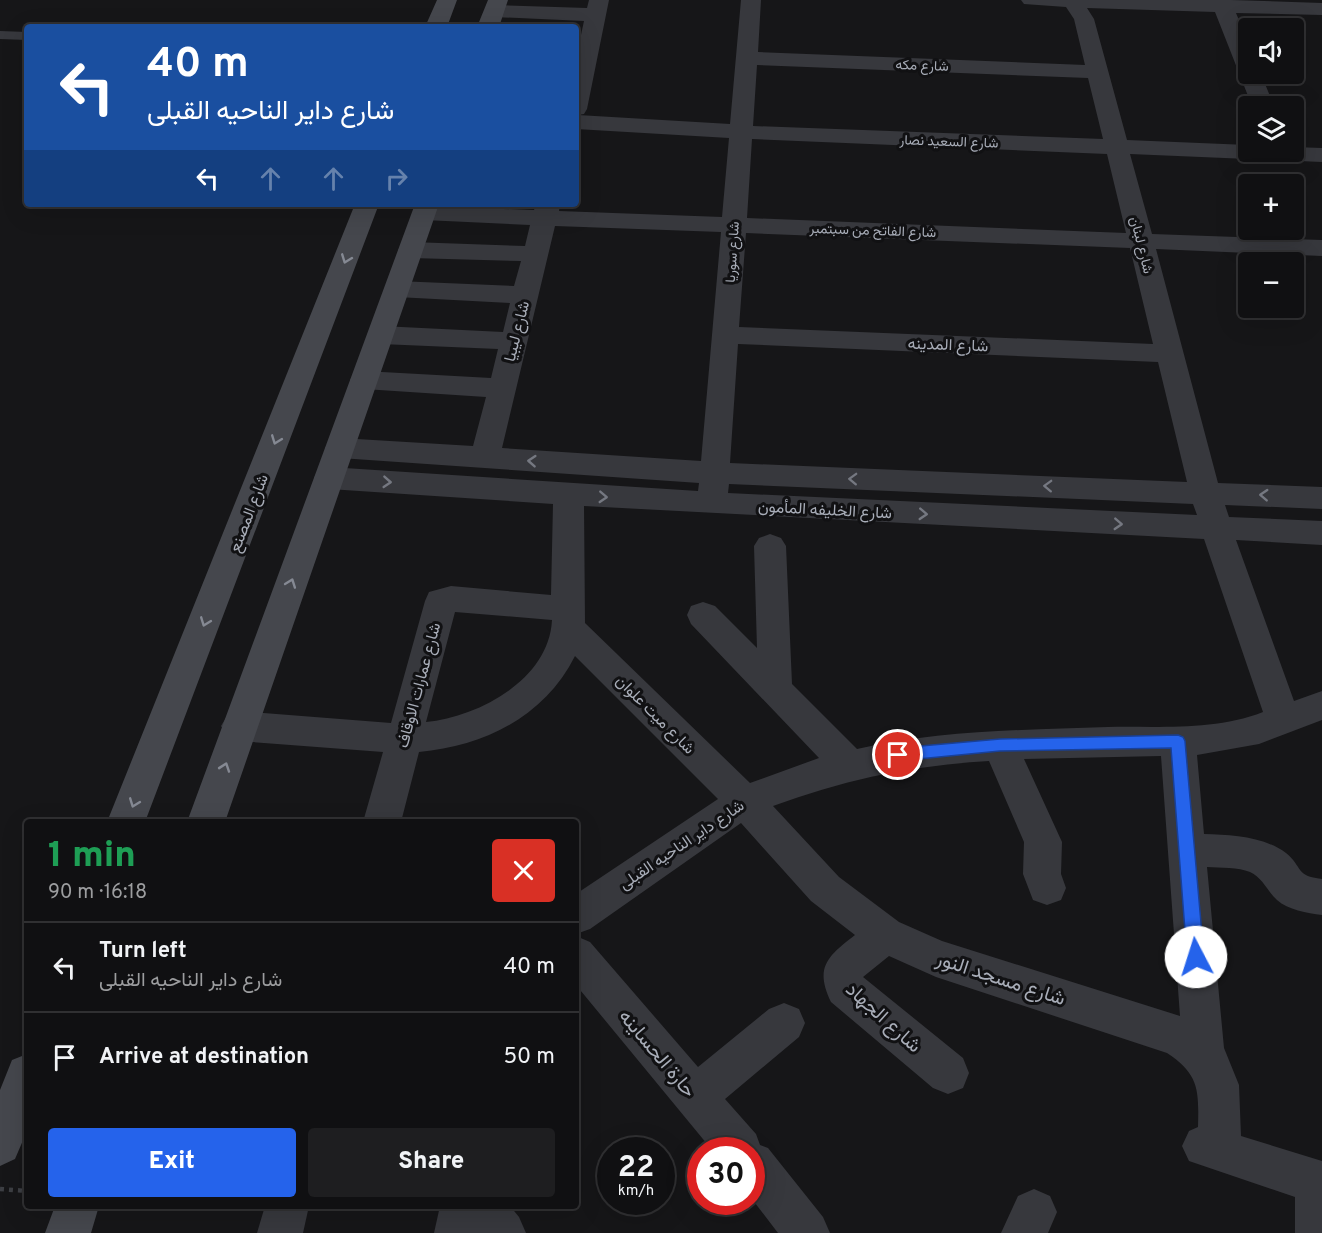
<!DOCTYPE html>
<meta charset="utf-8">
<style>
body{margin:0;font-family:Overpass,Vazirmatn,sans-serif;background:#1e1e20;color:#f1f3f6;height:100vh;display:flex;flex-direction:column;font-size:22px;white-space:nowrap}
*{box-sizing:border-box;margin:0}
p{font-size:20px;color:#9c9d9f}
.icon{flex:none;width:33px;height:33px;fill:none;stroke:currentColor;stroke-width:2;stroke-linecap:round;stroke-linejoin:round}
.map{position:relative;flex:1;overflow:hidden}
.side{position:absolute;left:24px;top:819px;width:555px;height:390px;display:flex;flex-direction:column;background:#101012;border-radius:6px;box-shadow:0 6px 24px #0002,0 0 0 2px #303032}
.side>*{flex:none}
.top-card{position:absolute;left:24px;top:24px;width:555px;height:183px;border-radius:6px;box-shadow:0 6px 24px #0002,0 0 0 2px #303032;background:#1a4fa0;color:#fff;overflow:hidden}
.fabs{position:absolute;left:1238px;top:18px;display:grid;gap:12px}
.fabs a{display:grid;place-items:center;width:66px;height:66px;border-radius:6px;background:#101012;box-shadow:0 6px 24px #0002,0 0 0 2px #303032;font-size:30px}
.speed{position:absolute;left:597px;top:1137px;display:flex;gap:12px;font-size:30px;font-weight:700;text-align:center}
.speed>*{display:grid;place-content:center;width:78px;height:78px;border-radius:50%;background:#101012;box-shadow:0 6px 24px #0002,0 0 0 2px #303032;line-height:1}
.speed small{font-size:15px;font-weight:400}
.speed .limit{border:9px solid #d22;background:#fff;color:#111}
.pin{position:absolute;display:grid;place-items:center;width:51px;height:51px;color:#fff;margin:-26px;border:3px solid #fff;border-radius:50%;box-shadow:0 2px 6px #0007}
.me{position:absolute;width:66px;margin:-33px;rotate:355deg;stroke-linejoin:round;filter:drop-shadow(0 0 4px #0008)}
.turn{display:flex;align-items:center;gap:21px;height:126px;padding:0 24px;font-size:27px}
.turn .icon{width:78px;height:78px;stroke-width:2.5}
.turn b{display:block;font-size:42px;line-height:51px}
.lanes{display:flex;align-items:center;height:57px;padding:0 24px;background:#0003;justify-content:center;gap:30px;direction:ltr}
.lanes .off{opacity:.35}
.round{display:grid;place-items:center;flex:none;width:63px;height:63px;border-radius:6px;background:#1e1e20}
.headline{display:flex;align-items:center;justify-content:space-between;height:102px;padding:0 24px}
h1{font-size:36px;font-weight:800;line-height:45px;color:#1e9e55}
.button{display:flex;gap:12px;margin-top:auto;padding:12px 24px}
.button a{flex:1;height:69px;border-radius:6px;background:#2563eb;color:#fff;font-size:24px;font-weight:800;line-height:69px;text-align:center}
.button a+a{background:#1e1e20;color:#f1f3f6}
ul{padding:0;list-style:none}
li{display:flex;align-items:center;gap:18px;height:90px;padding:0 24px;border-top:2px solid #303032}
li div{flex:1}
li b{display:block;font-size:22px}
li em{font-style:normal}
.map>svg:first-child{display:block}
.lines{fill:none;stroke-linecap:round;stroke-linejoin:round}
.path{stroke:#3d3f44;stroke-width:4.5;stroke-dasharray:4 5;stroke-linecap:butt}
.lane{fill:#37383d;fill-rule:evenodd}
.street{fill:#37383d;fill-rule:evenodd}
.secondary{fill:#45474d;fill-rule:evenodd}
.oneway{stroke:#858993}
.oneway2{stroke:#757881}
.route{fill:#2563eb;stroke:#184099;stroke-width:1.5}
.labels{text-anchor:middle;stroke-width:6;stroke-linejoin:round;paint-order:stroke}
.far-street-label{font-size:14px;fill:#a8adb8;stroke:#111113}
.street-label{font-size:16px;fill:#a8adb8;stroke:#111113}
.near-street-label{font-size:20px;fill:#a8adb8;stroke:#111113}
</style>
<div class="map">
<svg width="1322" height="1233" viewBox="0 0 1322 1233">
<rect width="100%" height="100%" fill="#161618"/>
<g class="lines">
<path class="path" d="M0 1189 27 1191"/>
<path class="lane" d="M0 31 27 32V40L0 39Z"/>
<path class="street" d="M589 0H609L587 109 584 114 578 115 730 124 741 0H761L758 52 1085 65 1074 19 1066 7 1024 4 1021 0H1231L1322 3V15L1236 13 1248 42V74H1261L1274 106H1252L1215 12 1087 8 1094 19 1127 140 1248 145V152H1293V147L1322 148V162L1130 154 1152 234 1322 240V256L1156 249 1218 483 1322 487V509L1225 505 1229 517 1322 521V545L1236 540 1294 701 1322 691V720L1259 744 1197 755 1204 834C1231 835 1263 836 1286 853 1303 867 1295 876 1322 879V915C1307 913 1288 910 1277 900 1267 891 1263 878 1250 872 1238 867 1221 868 1207 867L1224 1048 1239 1085 1241 1136 1322 1161V1233H1295V1197L1189 1161 1182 1146 1189 1131 1198 1127C1199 1090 1199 1074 1167 1053L936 977 889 956 863 977 963 1058 969 1073 963 1088 948 1094 933 1088 831 1002C814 967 828 956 855 935L811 901 741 823 590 929 576 934V894L718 799 575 656C545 716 485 746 419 752L401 822H363L383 752 239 741 227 736 221 726 227 716 239 711 391 723 425 601 429 592 451 586 551 595 553 504 329 489 318 486 314 478 318 470 329 467 698 491 699 483 340 458 330 455 325 448 330 441 340 438 473 446 486 397 364 389 354 387 350 380 354 373 364 371 491 378 498 349 381 344 371 341 367 335 371 329 381 326 503 332 510 303 397 297 388 295 384 289 388 283 397 281 514 286 521 261 411 258 402 255 398 250 402 245 411 242 525 246 530 225 424 220 415 218 412 213 415 208 424 206 534 210 536 204H560L559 211 722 217 729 138 576 129V58L584 21 494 17 487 15 484 11 487 7 494 5 587 8ZM757 65 1088 78 1103 139 753 126ZM752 139 1107 154 1126 233 747 218ZM555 226 721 232 701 461 502 448ZM746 233 1130 248 1153 344 739 327ZM738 344 1158 362 1187 482 730 463ZM729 484 1193 504 1197 515 728 493ZM584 506 1204 539 1263 712C1215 731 1159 726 1108 727 1023 730 940 730 857 749L792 684 786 546 781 538 770 534 759 538 754 546 757 648 715 606 703 602 691 606 687 615 691 624 819 758 750 783 585 623ZM455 612 552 620C549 680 478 717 426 722ZM1161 756 1180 1016 942 941 899 922 839 877 773 806C843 780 914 765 989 761L1024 842 1023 874 1033 900 1047 905 1061 900 1066 888 1061 874 1062 842 1024 759Z
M576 936 590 942 698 1067 769 1009 784 1003 799 1009 805 1023 799 1037 725 1099 756 1134 760 1145 768 1148 823 1217 830 1233H778L752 1199V1150H712L576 985Z
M1034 1189 1050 1196 1057 1212 1048 1233H1001L1018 1196Z
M265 1206H309L303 1233H257Z
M440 1206H510L519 1217 526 1233H434Z"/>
<path class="secondary" d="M437 0H457L447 27H425Z
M488 0H508L499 27H477Z
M355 204H379L145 822H107Z
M415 204H439L225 822H187Z
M27 1054V1131L15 1159 0 1166V1090L12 1060Z
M55 1206H99L91 1233H45Z"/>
</g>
<defs><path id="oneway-chevron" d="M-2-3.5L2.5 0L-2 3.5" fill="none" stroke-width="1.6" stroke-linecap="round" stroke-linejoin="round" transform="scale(1.5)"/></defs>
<g class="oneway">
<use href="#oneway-chevron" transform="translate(346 259) rotate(111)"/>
<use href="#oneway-chevron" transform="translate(276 440) rotate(111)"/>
<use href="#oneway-chevron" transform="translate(291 583) rotate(-70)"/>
<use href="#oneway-chevron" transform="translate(205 622) rotate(111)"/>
<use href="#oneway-chevron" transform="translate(225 767) rotate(-71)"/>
<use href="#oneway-chevron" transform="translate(134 803) rotate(111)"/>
</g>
<g class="oneway2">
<use href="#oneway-chevron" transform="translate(532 461) rotate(-176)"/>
<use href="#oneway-chevron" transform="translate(853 479) rotate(-178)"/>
<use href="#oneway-chevron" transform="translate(387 482) rotate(4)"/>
<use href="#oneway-chevron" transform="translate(1048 486) rotate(-178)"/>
<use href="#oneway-chevron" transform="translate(1264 495) rotate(-177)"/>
<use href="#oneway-chevron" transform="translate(603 497) rotate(3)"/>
<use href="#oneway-chevron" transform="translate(923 514) rotate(3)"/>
<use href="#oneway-chevron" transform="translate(1118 524) rotate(3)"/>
</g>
<path class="route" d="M1178 735 1183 737 1185 741 1204 957 1201 963 1196 965 1190 963 1187 957 1171 748 1000 751 898 761 893 759 891 755 893 750 898 748 1000 739Z"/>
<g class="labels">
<g class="far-street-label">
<text transform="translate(922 65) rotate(2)" y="5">شارع مكه</text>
<text transform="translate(949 141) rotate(2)" y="5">شارع السعيد نصار</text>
<text transform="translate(873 230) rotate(2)" y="5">شارع الفاتح من سبتمبر</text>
<text transform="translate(1142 245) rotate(76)" y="5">شارع لبنان</text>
<text transform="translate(732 252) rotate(-86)" y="5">شارع سوريا</text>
</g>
<g class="street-label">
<text transform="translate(516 331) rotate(-76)" y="6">شارع ليبيا</text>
<text transform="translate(948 344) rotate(2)" y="6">شارع المدينه</text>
<text transform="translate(825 509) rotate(3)" y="6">شارع الخليفه المأمون</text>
<text transform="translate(248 513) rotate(-69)" y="6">شارع المصنع</text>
<text transform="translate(418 685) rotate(-75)" y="6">شارع عمارات الاوقاف</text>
<text transform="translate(656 714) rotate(45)" y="6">شارع ميت علوان</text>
<text transform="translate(681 844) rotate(-34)" y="6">شارع داير الناحيه القبلى</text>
</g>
<g class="near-street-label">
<text transform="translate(1001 978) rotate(18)" y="7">شارع مسجد النور</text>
<text transform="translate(884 1017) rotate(42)" y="7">شارع الجهاد</text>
<text transform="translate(658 1053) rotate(50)" y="7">حارة الحساينه</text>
</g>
</g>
</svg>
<div class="fabs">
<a><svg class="icon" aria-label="sound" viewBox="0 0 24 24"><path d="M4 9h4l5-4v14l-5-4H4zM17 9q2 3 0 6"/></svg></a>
<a><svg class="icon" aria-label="layers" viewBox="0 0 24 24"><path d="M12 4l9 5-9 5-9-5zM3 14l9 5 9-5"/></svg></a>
<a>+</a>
<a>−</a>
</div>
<div class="speed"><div>22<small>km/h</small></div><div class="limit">30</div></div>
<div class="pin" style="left:898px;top:755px;background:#d93025"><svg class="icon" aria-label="arrive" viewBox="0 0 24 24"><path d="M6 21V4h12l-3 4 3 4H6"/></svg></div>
<svg class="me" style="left:1196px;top:957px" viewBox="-20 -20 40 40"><circle r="19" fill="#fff"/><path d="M0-13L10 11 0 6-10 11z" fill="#2563eb"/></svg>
<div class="top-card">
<div class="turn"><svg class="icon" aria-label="left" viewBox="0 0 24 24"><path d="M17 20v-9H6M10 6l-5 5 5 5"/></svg><div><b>40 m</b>شارع داير الناحيه القبلى</div></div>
<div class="lanes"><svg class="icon" aria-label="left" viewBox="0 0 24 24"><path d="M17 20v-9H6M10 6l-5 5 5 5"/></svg><svg class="icon off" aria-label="ahead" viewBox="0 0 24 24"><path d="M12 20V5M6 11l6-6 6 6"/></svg><svg class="icon off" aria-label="ahead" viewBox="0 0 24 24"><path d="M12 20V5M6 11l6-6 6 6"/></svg><svg class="icon off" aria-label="right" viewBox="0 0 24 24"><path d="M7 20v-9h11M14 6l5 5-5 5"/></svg></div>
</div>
<section class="side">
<div class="headline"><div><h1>1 min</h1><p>90 m · 16:18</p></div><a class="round" style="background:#d93025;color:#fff"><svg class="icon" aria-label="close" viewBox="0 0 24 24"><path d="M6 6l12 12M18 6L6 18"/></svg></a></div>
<ul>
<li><svg class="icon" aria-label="left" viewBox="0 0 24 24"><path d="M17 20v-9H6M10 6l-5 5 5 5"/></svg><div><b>Turn left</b><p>شارع داير الناحيه القبلى</p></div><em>40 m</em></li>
<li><svg class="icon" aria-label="arrive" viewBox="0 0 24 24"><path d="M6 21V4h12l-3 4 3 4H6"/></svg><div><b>Arrive at destination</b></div><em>50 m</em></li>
</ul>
<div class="button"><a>Exit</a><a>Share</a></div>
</section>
</div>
